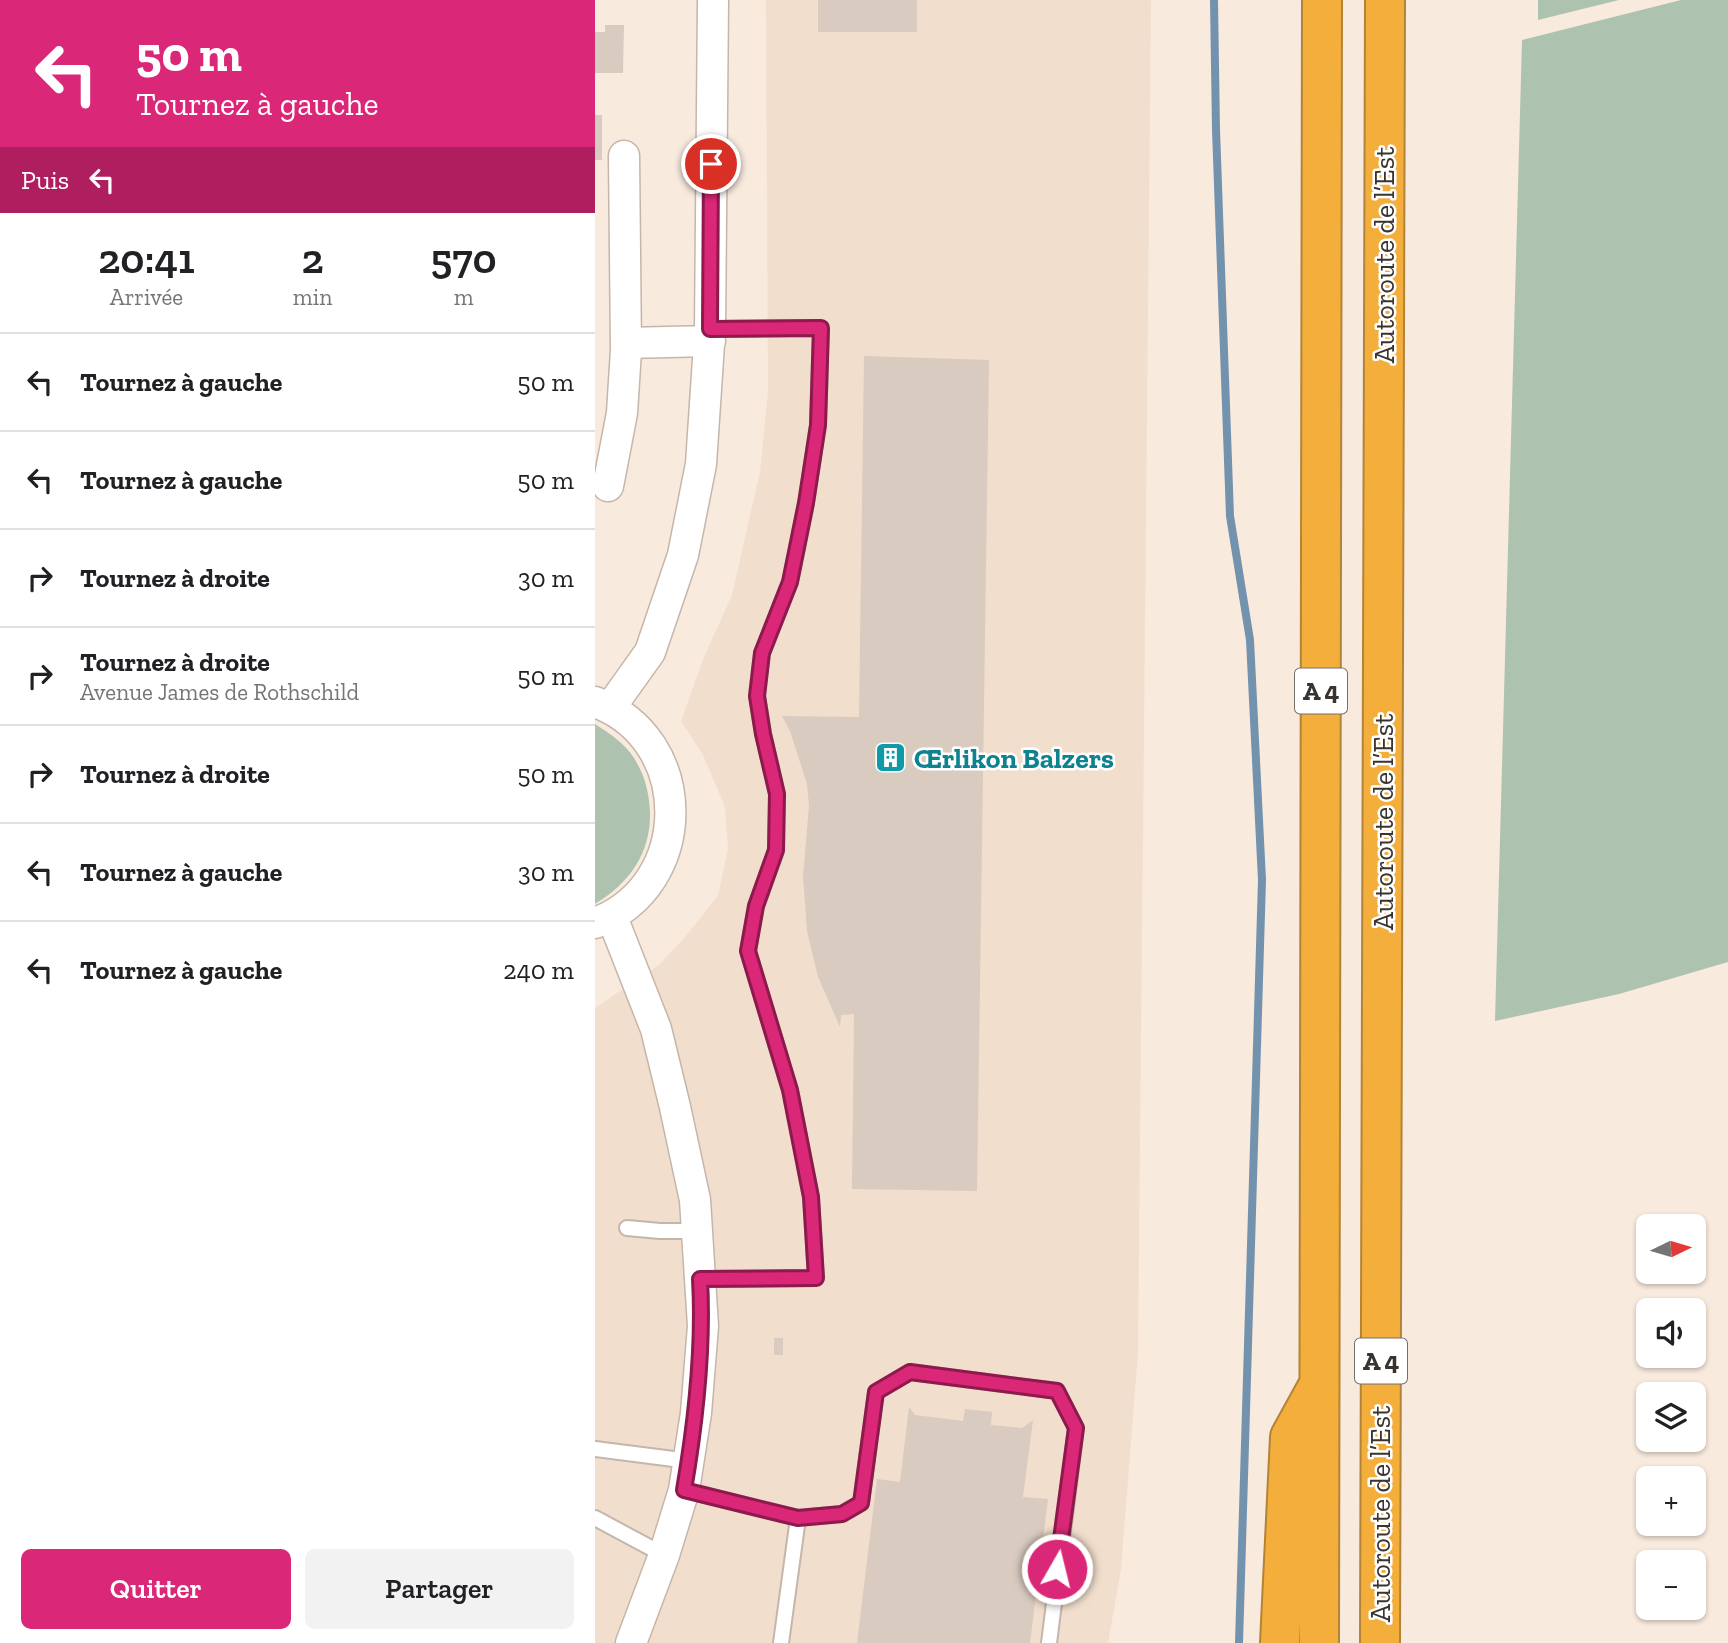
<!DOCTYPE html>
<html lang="fr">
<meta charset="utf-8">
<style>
body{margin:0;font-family:"Zilla Slab",serif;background:#f2f2f2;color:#202124;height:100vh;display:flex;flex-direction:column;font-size:26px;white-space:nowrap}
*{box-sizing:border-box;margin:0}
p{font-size:23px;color:#757577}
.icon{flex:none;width:38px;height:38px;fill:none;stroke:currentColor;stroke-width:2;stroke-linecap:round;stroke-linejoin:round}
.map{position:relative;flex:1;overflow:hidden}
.panel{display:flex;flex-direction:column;background:#fff;width:595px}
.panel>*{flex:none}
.banner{background:#db2777;color:#fff;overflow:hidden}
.needle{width:46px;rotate:85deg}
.tools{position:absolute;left:1041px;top:1214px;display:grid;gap:14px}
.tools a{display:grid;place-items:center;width:70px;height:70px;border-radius:10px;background:#fff;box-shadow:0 2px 5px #0004;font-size:35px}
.pin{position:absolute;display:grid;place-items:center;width:60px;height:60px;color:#fff;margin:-30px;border:4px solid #fff;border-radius:50%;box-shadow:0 2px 7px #0007}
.me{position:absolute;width:77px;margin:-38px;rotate:8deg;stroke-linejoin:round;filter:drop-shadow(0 0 5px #0008)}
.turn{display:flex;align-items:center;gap:24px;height:147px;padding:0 21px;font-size:32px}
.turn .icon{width:91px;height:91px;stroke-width:2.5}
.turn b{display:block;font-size:49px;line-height:60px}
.then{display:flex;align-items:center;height:66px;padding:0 21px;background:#0003;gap:14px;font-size:26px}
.eta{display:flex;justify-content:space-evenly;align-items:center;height:119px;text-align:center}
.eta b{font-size:42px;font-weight:600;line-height:49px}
.primary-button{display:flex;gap:14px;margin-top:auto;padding:14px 21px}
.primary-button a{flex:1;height:80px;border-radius:10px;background:#db2777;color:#fff;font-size:28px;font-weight:600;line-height:80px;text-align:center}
.primary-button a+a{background:#f2f2f2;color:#202124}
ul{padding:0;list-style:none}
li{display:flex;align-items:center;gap:21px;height:98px;padding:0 21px;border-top:2px solid #e0e0e0}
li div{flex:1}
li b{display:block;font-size:26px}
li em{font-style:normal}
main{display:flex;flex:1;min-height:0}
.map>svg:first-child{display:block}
.built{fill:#f2decc}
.green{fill:#aec3af}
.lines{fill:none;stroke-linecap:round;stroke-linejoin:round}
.stream{stroke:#7292ae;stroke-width:8}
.building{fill:#d9cbbf}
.lane-casing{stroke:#c4b6aa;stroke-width:18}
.street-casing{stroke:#c4b6aa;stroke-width:33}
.highway-casing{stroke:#b38337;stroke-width:42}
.lane{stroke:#fff;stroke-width:14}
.street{stroke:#fff;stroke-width:30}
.highway{stroke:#f4ae3c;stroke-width:38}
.route-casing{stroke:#8e194d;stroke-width:18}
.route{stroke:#db2777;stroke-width:12}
.labels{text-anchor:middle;stroke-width:5;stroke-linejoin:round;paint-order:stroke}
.shield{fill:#fff;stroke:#74716d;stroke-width:2}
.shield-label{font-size:26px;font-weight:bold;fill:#39342f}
.street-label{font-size:28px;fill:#39342f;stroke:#fff}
.culture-label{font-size:28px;font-weight:bold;fill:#0d838f;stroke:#fff;text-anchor:start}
</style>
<main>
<section class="panel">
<div class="banner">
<div class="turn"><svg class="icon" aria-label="left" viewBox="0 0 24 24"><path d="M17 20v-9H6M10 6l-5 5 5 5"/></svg><div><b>50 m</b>Tournez à gauche</div></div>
<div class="then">Puis<svg class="icon" aria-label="left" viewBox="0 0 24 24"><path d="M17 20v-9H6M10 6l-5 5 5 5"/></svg></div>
</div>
<div class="eta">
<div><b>20:41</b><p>Arrivée</p></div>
<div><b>2</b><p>min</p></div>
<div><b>570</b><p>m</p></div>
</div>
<ul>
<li><svg class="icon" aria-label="left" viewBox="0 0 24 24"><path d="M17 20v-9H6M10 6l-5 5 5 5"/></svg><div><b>Tournez à gauche</b></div><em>50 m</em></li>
<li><svg class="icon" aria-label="left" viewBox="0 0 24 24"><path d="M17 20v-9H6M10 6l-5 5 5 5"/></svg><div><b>Tournez à gauche</b></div><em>50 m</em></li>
<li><svg class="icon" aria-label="right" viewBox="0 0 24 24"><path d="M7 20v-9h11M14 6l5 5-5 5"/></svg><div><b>Tournez à droite</b></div><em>30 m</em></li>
<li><svg class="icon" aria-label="right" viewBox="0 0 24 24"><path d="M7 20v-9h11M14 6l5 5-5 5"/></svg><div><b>Tournez à droite</b><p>Avenue James de Rothschild</p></div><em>50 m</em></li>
<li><svg class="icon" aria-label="right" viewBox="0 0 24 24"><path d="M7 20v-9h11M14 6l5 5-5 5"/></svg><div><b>Tournez à droite</b></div><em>50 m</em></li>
<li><svg class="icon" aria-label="left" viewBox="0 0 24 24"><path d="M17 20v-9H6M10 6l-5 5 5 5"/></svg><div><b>Tournez à gauche</b></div><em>30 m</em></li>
<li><svg class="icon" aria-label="left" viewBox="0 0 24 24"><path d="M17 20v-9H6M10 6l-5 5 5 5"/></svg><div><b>Tournez à gauche</b></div><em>240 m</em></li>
</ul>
<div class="primary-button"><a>Quitter</a><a>Partager</a></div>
</section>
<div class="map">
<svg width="1133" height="1643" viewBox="0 0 1133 1643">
<rect width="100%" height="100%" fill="#f9eade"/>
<path class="built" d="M171 0H556L543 1353 526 1569 513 1643H0V1008L64 965 90 937 123 896 133 848 130 807 108 755 86 721 109 657 137 595 165 472 173 391Z"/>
<path class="green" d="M943 0H1024L943 20Z
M1086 0H1133V962L1024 994 900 1021 927 40Z
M0 724C9 730 19 736 26 743 38 753 47 770 51 785 64 836 45 877 0 904Z"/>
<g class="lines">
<path class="stream" d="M619 0 621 130 635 516 655 640 667 880 644 1643"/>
</g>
<path class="building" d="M223 0H322V32H223Z
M10 25H29L28 73H0V32H10Z
M0 115H7V160H0Z
M269 356 394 360 382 1191 257 1189 259 1014 246 1015 245 1027 223 977 212 931 208 876 214 806 212 784 195 731 187 716 264 717Z
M179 1338H188V1355H179Z
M314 1407 320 1415 368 1421 370 1409 397 1412 396 1425 427 1428 438 1420 428 1497 453 1499 435 1643H262L282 1479 305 1482Z"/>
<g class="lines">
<defs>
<path id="lane" d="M32 1228 65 1231H102
M105 1279 221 1278 216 1197 195 1090 153 951 161 906 181 851 182 794 168 734 162 696 167 653 195 582 211 503 223 425 226 328 115 329
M0 1449 94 1461
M89 1490 203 1518 247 1514 266 1503 281 1392 315 1372 462 1391 481 1428 454 1643
M0 1518 69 1555
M186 1643 203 1518"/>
<path id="street" d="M31 343 115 341
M13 486 27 413 31 350 29 156
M0 702C101 739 100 886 0 923
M15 708 55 652 88 555 106 464 115 329 118 0
M17 917 61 1029 80 1107 100 1200 108 1326 101 1413 89 1490 69 1555 36 1643"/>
<path id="highway" d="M685 1643 695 1437 722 1388
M724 1643 727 0
M785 1643 790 0"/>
</defs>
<use href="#lane" class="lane-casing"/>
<use href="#street" class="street-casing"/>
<use href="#highway" class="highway-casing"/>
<use href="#lane" class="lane"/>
<use href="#street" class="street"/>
<use href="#highway" class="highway"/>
</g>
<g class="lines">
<defs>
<path id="route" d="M116 164 115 329 226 328 223 425 211 503 195 582 167 653 162 696 168 734 182 794 181 850 161 906 153 951 195 1090 216 1197 221 1278 105 1279C109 1350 101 1420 89 1490L203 1518 247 1514 266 1503 281 1392 315 1372 462 1391 481 1428 462 1569"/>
</defs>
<use href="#route" class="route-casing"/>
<use href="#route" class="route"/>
</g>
<defs>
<symbol id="building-square" viewBox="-11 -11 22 22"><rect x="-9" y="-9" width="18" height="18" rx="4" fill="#0f9aa8" stroke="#fff"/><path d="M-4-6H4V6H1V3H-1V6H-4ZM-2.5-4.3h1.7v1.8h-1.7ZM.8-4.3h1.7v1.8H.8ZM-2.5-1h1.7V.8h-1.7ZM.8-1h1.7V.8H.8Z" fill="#fff"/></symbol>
</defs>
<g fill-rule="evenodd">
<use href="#building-square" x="278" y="740" width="35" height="35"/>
</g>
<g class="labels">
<g class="shield">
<rect x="700" y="668.5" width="52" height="45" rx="5"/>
<rect x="760" y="1338.5" width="52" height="45" rx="5"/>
</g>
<g class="shield-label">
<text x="726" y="700">A 4</text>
<text x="786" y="1370">A 4</text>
</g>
<g class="street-label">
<text transform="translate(789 255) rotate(-90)" y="10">Autoroute de l’Est</text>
<text transform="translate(788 822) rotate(-90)" y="10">Autoroute de l’Est</text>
<text transform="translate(785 1514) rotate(-90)" y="10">Autoroute de l’Est</text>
</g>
<g class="culture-label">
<text x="319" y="768">Œrlikon Balzers</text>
</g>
</g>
</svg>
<div class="tools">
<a><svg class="needle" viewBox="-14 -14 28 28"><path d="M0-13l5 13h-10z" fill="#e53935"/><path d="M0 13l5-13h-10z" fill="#757577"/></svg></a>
<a><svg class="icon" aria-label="sound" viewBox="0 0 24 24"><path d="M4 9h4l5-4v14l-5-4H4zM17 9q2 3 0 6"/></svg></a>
<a><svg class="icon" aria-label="layers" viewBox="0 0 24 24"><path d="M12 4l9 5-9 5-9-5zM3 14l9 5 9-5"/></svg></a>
<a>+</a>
<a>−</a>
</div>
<div class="pin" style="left:116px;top:164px;background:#d93025"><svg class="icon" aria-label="arrive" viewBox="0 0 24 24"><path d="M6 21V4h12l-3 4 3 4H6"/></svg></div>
<svg class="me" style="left:462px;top:1569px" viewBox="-20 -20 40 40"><circle r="17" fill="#db2777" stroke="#fff" stroke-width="3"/><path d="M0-11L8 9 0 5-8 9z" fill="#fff"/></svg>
</div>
</main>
